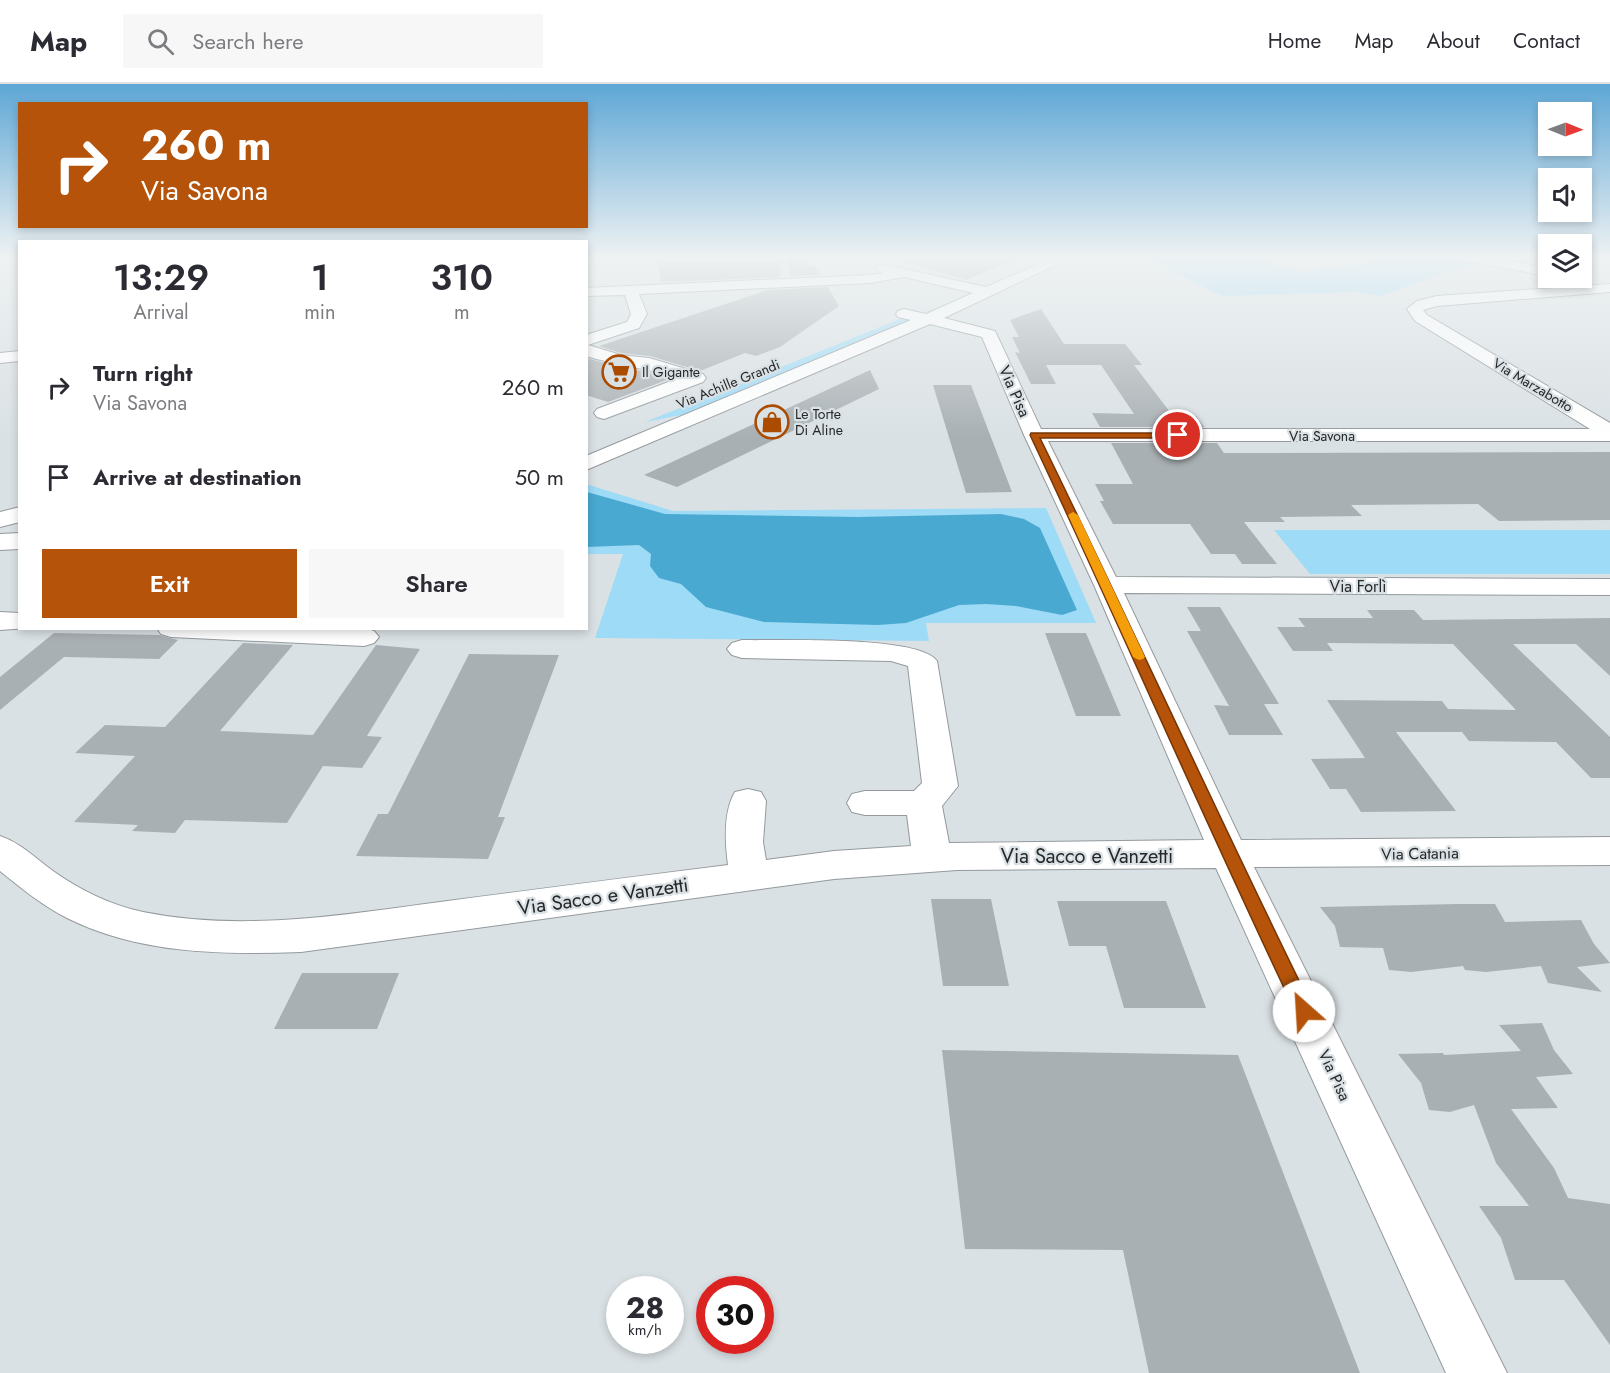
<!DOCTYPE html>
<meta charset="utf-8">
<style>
body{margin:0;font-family:Jost,sans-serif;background:#f7f7f7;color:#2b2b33;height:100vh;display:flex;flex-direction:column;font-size:22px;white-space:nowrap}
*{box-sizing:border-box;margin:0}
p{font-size:20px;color:#7c7c81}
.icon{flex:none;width:33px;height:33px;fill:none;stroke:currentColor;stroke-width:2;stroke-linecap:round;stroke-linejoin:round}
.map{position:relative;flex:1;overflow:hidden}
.sheet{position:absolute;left:18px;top:156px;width:570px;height:390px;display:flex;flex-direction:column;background:#fff;border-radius:0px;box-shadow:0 3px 9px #0003}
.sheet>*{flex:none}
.banner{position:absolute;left:18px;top:18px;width:570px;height:126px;border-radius:0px;box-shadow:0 3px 9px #0003;background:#b45309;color:#fff;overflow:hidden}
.needle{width:39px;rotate:91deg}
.buttons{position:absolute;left:1538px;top:18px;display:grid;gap:12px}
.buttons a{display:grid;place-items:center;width:54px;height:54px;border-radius:0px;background:#fff;box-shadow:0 3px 9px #0003;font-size:30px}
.speed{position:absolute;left:606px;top:1192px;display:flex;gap:12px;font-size:30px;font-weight:700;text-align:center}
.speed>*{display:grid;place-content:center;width:78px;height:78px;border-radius:50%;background:#fff;box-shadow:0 3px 9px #0003;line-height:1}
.speed small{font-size:15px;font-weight:400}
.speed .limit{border:9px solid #d22;background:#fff;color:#111}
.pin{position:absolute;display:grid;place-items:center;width:51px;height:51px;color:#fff;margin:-26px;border:3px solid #fff;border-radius:50%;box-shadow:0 2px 6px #0007}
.me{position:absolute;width:66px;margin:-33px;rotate:334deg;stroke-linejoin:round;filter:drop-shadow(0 0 4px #0008)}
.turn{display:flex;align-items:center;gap:21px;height:126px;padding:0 24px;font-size:27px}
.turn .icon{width:78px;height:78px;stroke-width:2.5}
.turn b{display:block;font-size:42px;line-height:51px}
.eta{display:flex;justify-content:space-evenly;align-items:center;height:102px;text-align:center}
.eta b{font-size:36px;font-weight:600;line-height:42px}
.cta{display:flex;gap:12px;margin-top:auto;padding:12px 24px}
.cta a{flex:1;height:69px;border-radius:0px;background:#b45309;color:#fff;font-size:24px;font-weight:600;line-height:69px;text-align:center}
.cta a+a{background:#f7f7f7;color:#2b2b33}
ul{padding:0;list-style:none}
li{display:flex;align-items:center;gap:18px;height:90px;padding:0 24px}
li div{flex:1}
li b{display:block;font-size:22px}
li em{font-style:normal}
header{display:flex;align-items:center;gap:36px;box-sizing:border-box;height:84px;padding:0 30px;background:#fff;border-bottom:2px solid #e1e1e2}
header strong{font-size:28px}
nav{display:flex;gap:33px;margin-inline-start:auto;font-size:21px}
.search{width:420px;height:54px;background:#f7f7f7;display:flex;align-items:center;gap:15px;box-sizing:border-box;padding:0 21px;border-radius:0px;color:#7c7c81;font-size:22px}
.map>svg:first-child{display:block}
.green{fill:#9edbf7}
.forest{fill:#49a9d1}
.building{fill:#a9b0b3}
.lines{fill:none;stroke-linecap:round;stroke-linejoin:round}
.minor-casing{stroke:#93999c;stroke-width:2}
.minor{fill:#fff;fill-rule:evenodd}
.route{fill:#b45309;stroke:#753606;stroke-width:1.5}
.slow{fill:#f59e0b}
.labels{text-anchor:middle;stroke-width:4.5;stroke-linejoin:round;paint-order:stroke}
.far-poi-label{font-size:14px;fill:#252728;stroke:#dae1e4;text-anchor:start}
.far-street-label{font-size:14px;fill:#252728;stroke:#dae1e4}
.street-label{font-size:16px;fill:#252728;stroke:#dae1e4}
.near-street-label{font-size:20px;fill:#252728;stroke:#dae1e4}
</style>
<header>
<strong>Map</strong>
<div class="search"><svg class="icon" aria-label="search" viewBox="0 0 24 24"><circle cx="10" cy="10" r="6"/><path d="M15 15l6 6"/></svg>Search here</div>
<nav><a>Home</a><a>Map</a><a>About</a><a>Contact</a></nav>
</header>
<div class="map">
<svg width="1610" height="1289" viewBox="0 0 1610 1289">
<rect width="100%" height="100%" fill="#dae1e4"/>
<path class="green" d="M1144 173H1256L1301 188 1356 181 1388 173H1450L1477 178 1381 212 1358 208 1222 212Z
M905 233 914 235 686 330 645 338Z
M586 400 673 427 1046 424 1096 539H926L929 557 595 554 623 470H587Z
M1274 446H1610V490H1310Z"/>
<path class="forest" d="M587 408 665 430 858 433 1001 430 1024 435 1040 444 1077 526 1062 531 1016 522 986 520 959 521 906 539 878 541 764 538 706 523 681 500 659 494 650 482 651 470 639 461 587 463Z"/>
<path class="building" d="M788 173H804L810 182H815L820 191 791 192Z
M903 173H1021L966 196 903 177Z
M657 178H780V193L661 198Z
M828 203 839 222 780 263 756 272 745 269 700 287 650 272 621 269 599 262 768 206Z
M1041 225 1064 260H1125L1142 281H1134L1173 332H1196L1204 343H1100L1092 329 1134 330 1101 281H1046L1056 300H1031L1015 268 1020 269 1012 253H1019L1010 236Z
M586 274 609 280 672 294 608 318 586 311Z
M870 286 879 305 677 403 644 391Z
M933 301H971L1012 408 966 409Z
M1111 359H1217L1224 369 1610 368V436L1499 437 1478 420 1351 421 1362 432 1280 433 1285 438H1244L1277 480H1242L1235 470H1211L1190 440H1113L1100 417H1104L1095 400H1133Z
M1187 523H1220L1279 620H1264L1283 651H1229L1214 621 1229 622 1187 547H1201Z
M1367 526H1414L1423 536 1610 534V592L1576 560H1513L1610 653V694H1591L1556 658 1469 657 1462 648H1396L1456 727 1361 728 1346 705H1330L1311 675 1365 674 1327 616 1442 617 1448 625 1516 626 1453 560 1327 559 1333 567H1293L1277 543H1305L1298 534H1373Z
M54 549 159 551 178 556 159 575 64 573 0 626V593Z
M1045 549H1086L1121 632H1076Z
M243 559 293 561 220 647 313 651 376 561 420 565 367 652 382 653 362 684 323 682 287 739 185 736 175 749 132 747 138 741 74 738 135 672 75 669 105 641 165 643Z
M469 570 559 571 498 733H505L488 775 356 772 378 730H388Z
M931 815H991L1009 902H943Z
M1057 817H1166L1206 924H1124L1106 862H1069Z
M1457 820H1495L1505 838 1581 836 1594 860 1610 879 1577 883 1602 908 1548 899 1541 882 1486 888 1465 886 1463 882 1411 888 1389 886 1383 864 1340 863 1335 842 1320 823Z
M302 889H399L377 945H274Z
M1542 939 1554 966 1573 990 1536 993 1558 1024 1511 1025 1554 1084 1568 1114 1610 1120V1261L1564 1196H1515L1501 1154 1479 1122H1529L1496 1079 1474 1021 1450 1028 1429 1026 1421 999 1398 970 1443 969 1444 971 1521 967 1499 941Z
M942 966 1238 971 1360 1289H1149L1123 1166 965 1165Z"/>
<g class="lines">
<defs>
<path id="minor" d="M1055 173H1072L944 234 995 247 1041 345H1590L1415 237 1407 225 1417 217 1437 212 1610 200V208L1437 222 1423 226 1427 231 1610 339V357H1048L1116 493 1610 495V511L1124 509 1241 756 1610 753V781L1254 783 1507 1289H1446L1216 784 957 786 834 795 301 868C223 871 139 870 67 834 43 822 21 804 0 787V752C21 759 35 774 53 787 80 806 110 821 143 828 242 848 342 831 440 818 536 805 632 793 728 781 725 758 723 728 735 708L748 705 761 708 766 717 763 758 766 776 834 767 911 762 907 731H865L852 728 847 719 852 710 865 707H914L922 699 908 582 891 577 742 574 732 571 727 565 732 559 742 556C778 557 919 551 937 577L958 702 942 722 949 759 1204 756 1094 501 1024 351 982 253 930 240 586 386V372L911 236 898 233 896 230 898 227 904 225 926 230 973 209 904 193 870 199 639 210 647 230 639 244 588 261 621 271 649 274 703 290 706 294 703 298 604 335 597 333 594 329 597 325 679 294C648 285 617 281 586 272V251L627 238 631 230 625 211 586 212V204L870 191 883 189 874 184 881 180 986 203Z
M1460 173H1487L1548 184V192L1467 177Z
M20 267V277L0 279V269Z
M20 423V438L0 443V428Z
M20 449V465L0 466V450Z
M0 528 20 529V544H28L0 546Z
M157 544H365L374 547 379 553 374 559 364 562 171 553 161 550Z"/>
</defs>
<use href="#minor" class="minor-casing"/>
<use href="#minor" class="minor"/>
</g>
<linearGradient id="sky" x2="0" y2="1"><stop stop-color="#5ea7d6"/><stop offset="0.49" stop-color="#eef2f3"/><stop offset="1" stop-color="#eef2f3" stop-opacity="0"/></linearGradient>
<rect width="1610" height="353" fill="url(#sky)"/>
<path class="route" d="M1031 349H1178L1182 351 1178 354H1040C1133 544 1220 737 1314 927L1311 932 1304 934 1298 932 1295 927C1204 736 1120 542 1030 351Z"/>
<path class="slow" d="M1073 428 1078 431 1145 573 1143 575 1139 576 1133 573 1068 431Z"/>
<defs>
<symbol id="supermarket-ring" viewBox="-11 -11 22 22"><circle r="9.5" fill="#dae1e4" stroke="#ab4b00" stroke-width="1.5"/><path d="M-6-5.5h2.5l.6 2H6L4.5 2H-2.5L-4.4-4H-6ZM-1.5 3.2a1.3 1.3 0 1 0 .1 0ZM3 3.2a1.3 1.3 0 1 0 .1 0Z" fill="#ab4b00"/></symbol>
<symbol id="shop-ring" viewBox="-11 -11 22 22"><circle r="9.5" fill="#dae1e4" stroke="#ab4b00" stroke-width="1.5"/><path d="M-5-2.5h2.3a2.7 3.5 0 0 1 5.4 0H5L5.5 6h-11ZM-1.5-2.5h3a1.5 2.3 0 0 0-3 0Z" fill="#ab4b00"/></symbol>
</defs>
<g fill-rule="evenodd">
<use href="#supermarket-ring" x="600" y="269" width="38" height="38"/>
<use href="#shop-ring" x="753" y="319" width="38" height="38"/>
</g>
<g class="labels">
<g class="far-poi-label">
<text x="642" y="293">Il Gigante</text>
<text x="795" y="335">Le Torte<tspan x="795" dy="16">Di Aline</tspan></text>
</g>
<g class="far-street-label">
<text transform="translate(728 300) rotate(-22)" y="5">Via Achille Grandi</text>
<text transform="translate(1533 301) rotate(31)" y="5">Via Marzabotto</text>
<text x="1322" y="357">Via Savona</text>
</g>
<g class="street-label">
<text transform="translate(1015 307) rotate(66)" y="6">Via Pisa</text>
<text x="1358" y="508">Via Forlì</text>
<text transform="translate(1420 769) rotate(-1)" y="6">Via Catania</text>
<text transform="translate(1335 991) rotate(65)" y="6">Via Pisa</text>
</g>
<g class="near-street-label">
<text x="1087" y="779">Via Sacco e Vanzetti</text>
<text transform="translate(603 812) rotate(-8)" y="7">Via Sacco e Vanzetti</text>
</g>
</g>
</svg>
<div class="buttons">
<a><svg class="needle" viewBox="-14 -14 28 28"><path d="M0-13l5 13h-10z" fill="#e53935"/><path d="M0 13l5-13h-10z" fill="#7c7c81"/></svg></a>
<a><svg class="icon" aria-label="sound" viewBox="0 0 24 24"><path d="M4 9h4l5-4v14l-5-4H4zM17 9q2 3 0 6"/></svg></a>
<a><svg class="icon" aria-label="layers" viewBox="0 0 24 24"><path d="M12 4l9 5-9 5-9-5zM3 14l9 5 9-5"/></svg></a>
</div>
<div class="speed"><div>28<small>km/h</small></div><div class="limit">30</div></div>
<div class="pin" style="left:1178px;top:351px;background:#d93025"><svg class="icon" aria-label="arrive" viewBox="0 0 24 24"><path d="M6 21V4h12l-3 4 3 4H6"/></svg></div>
<svg class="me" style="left:1304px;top:927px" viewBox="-20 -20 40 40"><circle r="19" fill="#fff"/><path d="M0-13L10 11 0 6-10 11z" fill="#b45309"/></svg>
<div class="banner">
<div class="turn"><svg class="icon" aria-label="right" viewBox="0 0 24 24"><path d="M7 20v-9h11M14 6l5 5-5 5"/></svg><div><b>260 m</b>Via Savona</div></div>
</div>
<section class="sheet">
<div class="eta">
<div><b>13:29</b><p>Arrival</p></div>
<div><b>1</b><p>min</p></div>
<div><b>310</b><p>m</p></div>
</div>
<ul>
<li><svg class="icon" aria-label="right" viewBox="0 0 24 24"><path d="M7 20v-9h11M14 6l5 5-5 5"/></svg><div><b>Turn right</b><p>Via Savona</p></div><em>260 m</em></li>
<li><svg class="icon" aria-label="arrive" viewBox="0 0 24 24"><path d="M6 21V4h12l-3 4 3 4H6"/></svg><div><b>Arrive at destination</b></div><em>50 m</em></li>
</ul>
<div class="cta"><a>Exit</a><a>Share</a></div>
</section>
</div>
